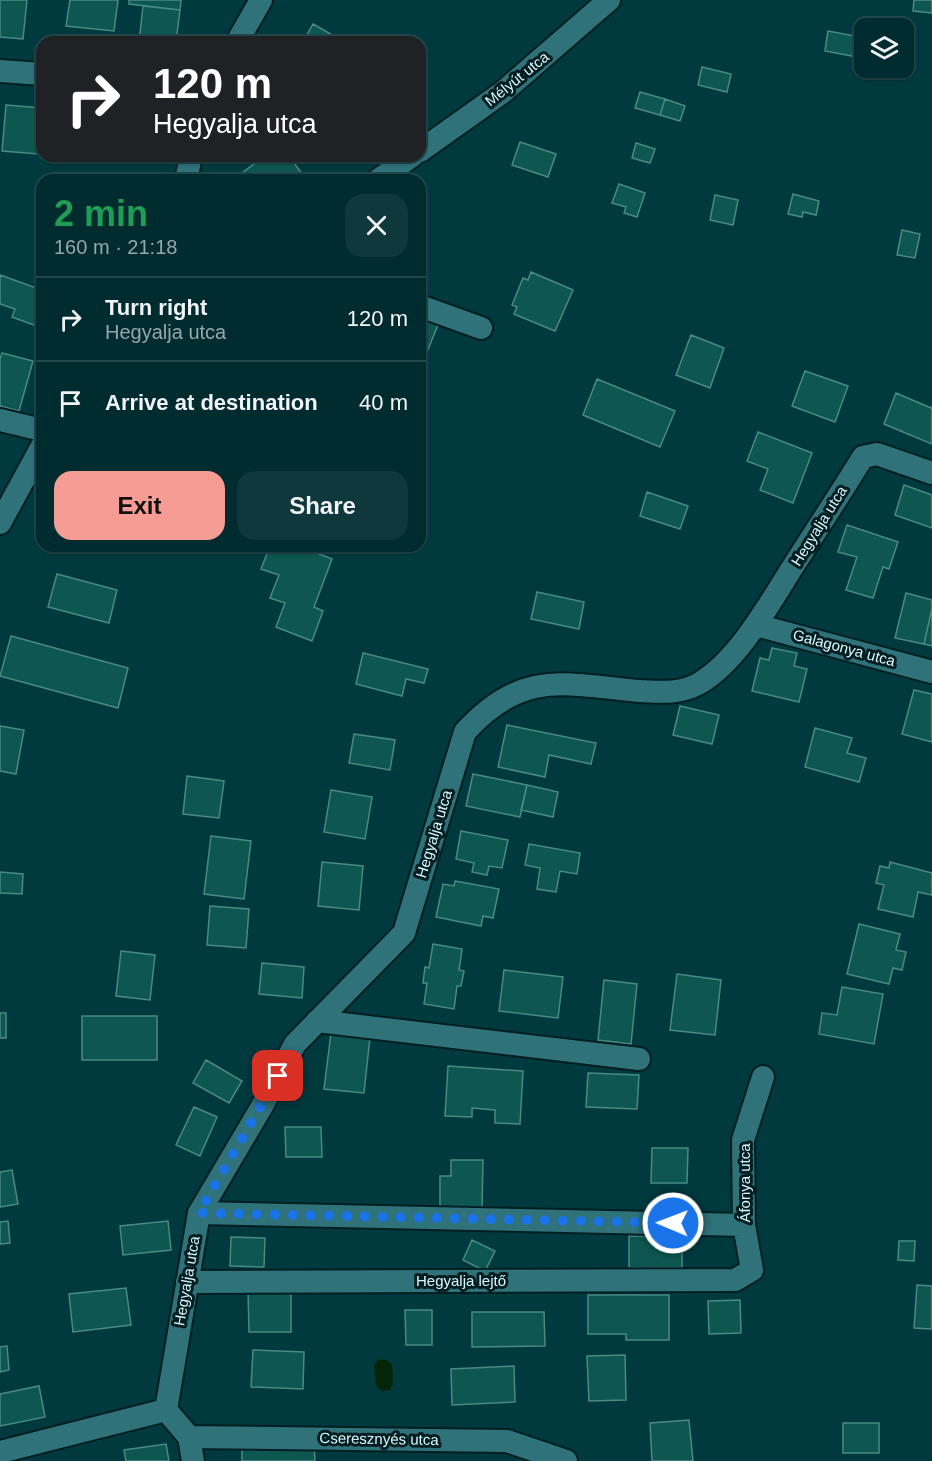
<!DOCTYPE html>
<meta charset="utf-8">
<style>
body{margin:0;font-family:Arial,sans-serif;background:#0e383b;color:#f1f3f6;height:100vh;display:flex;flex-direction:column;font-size:22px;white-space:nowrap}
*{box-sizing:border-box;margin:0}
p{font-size:20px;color:#95a7aa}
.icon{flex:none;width:33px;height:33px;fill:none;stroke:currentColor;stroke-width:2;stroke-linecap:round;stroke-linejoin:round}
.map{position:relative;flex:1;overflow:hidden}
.details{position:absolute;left:36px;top:174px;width:390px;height:378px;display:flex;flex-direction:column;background:#002c2f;border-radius:18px;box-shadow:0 2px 4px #0004,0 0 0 2px #22484b}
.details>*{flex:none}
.top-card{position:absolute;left:36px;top:36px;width:390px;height:126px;border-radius:18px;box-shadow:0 2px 4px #0004,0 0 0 2px #22484b;background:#202124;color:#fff;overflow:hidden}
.controls{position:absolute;left:854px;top:18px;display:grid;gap:12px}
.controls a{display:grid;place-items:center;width:60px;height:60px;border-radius:12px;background:#002c2f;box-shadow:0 2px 4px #0004,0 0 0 2px #22484b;font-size:30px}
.pin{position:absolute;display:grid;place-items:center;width:51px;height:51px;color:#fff;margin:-26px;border-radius:12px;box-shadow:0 3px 9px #0006}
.me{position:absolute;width:66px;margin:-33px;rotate:271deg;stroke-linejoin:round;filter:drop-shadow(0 0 4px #0008)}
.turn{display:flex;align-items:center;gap:21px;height:126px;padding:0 18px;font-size:27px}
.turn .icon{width:78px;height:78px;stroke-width:2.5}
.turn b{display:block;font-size:42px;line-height:51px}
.round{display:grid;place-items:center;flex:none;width:63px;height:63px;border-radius:18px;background:#0e383b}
.headline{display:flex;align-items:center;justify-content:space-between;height:102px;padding:0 18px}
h1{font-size:36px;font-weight:700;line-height:45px;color:#1e9e55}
.primary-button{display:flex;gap:12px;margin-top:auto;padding:12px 18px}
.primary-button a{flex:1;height:69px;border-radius:18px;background:#f59c94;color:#111;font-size:24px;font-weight:700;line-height:69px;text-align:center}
.primary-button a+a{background:#0e383b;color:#f1f3f6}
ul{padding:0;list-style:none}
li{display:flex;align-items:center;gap:18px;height:84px;padding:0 18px;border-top:2px solid #22484b}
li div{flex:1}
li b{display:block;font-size:22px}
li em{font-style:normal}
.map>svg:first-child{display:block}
.water{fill:#052509}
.building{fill:#0e5750;stroke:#498a83;stroke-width:1.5}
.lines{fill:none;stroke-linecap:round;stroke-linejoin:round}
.street-casing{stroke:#001f23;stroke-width:26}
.street{stroke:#2f7279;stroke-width:22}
.route{stroke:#1a73e8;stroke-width:10;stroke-dasharray:0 18}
.labels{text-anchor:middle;stroke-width:6;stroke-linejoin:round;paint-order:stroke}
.street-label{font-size:15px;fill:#d6f7fb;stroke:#031e21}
</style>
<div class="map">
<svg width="932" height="1461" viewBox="0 0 932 1461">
<rect width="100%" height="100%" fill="#003a3f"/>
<path class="water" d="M380 1359 386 1360 392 1364 393 1384 390 1390 382 1391 376 1386 374 1365Z"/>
<path class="building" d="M0 0H27L23 39 0 37Z
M70 0H118L114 31 66 26Z
M129 0H181L180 10 129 4Z
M914 0H932V13L913 11Z
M143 6 180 10 176 42H139Z
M313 24 336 37 334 42H303Z
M828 31 855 36 852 56 825 51Z
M702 67 731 74 727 92 698 85Z
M640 92 665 99 660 115 635 108Z
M665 99 685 106 680 121 660 115Z
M6 105 42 108 39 154 2 151Z
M520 142 556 154 548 177 512 165Z
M636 143 655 149 650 163 632 158Z
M264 156H278L282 161 289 156 305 178 303 180H245L241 174Z
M619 184 645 193 637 217 624 213 626 207 612 203Z
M793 194 819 201 816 215 803 212 802 217 788 214Z
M715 195 738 200 733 225 710 220Z
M902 230 920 234 915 258 897 255Z
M531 272 573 290 555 331 514 314 517 307 512 305 523 278 528 280Z
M0 275 42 290V328L12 317 15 309 0 304Z
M420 318 438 325 420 369Z
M691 335 724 348 710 388 676 375Z
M2 353 33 361 19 411 0 406V359Z
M805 371 848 386 835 422 792 406Z
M597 379 675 411 660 447 583 415Z
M896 393 931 408 932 406V444L884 424Z
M758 432 812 453 793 503 760 490 768 469 747 461Z
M904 485 932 495V528L895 515Z
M647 492 688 506 680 529 640 516Z
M847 525 898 542 889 569 883 567 873 598 846 590 857 557 838 552Z
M270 546 287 548V546H299L332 559 314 607 323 611 312 641 276 627 285 603 270 598 279 575 261 569Z
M57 574 117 590 109 623 48 607Z
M537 592 584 602 579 629 531 619Z
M906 593 932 600V608L924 644 895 638Z
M932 608V646L924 644Z
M11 636 128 668 118 708 0 676Z
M772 648 797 653 794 666 807 669 799 702 752 691 760 658 769 660Z
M363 653 428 669 424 683 406 679 402 696 356 684Z
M914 690 932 694V742L902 734Z
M680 706 719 715 712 744 673 735Z
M507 725 596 743 591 764 549 755 545 777 498 767Z
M0 726 24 730 16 774 0 771Z
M815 728 852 738 847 753 866 758 859 782 805 767Z
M354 734 395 740 390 770 349 763Z
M473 774 527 785 520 817 466 806Z
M187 776 224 781 219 818 183 814Z
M527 785 558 792 553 817 521 810Z
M331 790 372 797 365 839 324 832Z
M461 831 508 840 502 868 489 866 487 875 472 872 474 863 456 859Z
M211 836 251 841 244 899 204 894Z
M529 844 580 853 577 874 560 871 556 892 537 889 540 868 525 865Z
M322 862 363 866 359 910 318 906Z
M890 862 932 873V895L918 892 913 917 878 909 884 885 876 883 880 866 889 868Z
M0 872 23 874 22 894 0 893Z
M455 881 499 889 493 918 483 916 481 926 436 917 443 884 454 886Z
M210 906 249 909 246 948 207 945Z
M859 924 900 934 896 950 906 952 902 970 893 968 889 984 847 974Z
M433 944 462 949 459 970 464 971 461 986H457L454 1009 424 1004 427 983H423L425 967 429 968Z
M121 951 155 955 150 1000 116 996Z
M262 963 304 967 302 998 259 994Z
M504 970 563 977 558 1018 499 1011Z
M677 974 721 980 715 1035 670 1030Z
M604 980 637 984 631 1044 598 1040Z
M842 987 883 994 874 1044 819 1034 822 1013 837 1015Z
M0 1013H6V1038H0Z
M82 1016H157V1060H82Z
M331 1033 370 1037 364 1093 324 1089Z
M206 1060 242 1081 229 1103 193 1083Z
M448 1066 523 1071 520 1124 495 1123V1110L472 1108V1117L445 1116Z
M588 1073 639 1075 637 1109 586 1107Z
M194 1107 217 1117 200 1156 176 1145Z
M285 1127H321L322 1157H286Z
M652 1148H688L687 1183H651Z
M451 1160H483L482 1208H440V1176H451Z
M12 1170 18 1204 0 1207V1172Z
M8 1221 10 1243 0 1244V1222Z
M168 1221 171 1250 123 1255 120 1226Z
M629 1236H682V1268H629Z
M231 1237 265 1238 264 1267 230 1266Z
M472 1240 495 1251 485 1271 463 1260Z
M899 1241H915L914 1261 898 1260Z
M917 1285 932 1286V1329L914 1328Z
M126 1288 131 1325 73 1332 69 1294Z
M248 1290H291V1332H249Z
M588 1295H669V1340H626V1334H588Z
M740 1300 741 1333 709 1334 708 1301Z
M405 1310H432V1345H406Z
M472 1312H544L545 1346 472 1347Z
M7 1346 9 1370 0 1372V1347Z
M253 1350 304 1352 303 1389 251 1387Z
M625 1355 626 1400 589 1401 587 1356Z
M514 1366 515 1402 452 1405 451 1369Z
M39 1386 45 1417 0 1426V1394Z
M689 1420 693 1461H652L650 1423Z
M843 1423H879V1453H843Z
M314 1442 315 1461H242V1444Z
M166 1444 169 1461H126L124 1450Z"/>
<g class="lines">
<defs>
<path id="street" d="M237 42 261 0
M0 71 42 74
M420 151 503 92 609 0
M186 180 191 156
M378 180 412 156
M420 306 481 328
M0 420 42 430
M0 523 42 446
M756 625 932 672
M317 1021 639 1059
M199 1213 744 1225
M187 1282 735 1280 752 1270 744 1225 743 1140 763 1077
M189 1437 507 1441 566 1461
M0 1452 166 1410
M193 1461 189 1437 166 1410 199 1213 261 1108 295 1044 404 933 465 732C522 669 564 684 640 691 660 692 680 694 698 684 737 662 768 606 792 568 816 531 840 494 863 457L877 454 932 473"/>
</defs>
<use href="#street" class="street-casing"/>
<use href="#street" class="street"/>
</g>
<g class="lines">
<path class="route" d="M278 1076 199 1213 673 1223"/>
</g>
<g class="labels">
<g class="street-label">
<text transform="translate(517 79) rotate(-39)" y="5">Mélyút utca</text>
<text transform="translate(819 526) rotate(-58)" y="5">Hegyalja utca</text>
<text transform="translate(844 648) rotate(15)" y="5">Galagonya utca</text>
<text transform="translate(434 834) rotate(-73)" y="5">Hegyalja utca</text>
<text transform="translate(745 1183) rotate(-90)" y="5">Áfonya utca</text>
<text transform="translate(187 1281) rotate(-80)" y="5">Hegyalja utca</text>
<text x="461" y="1286">Hegyalja lejtő</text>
<text transform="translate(379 1439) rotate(1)" y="5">Cseresznyés utca</text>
</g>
</g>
</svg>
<div class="controls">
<a><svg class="icon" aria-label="layers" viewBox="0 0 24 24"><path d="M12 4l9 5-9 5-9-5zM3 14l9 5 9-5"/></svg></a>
</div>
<div class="pin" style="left:278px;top:1076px;background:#d93025"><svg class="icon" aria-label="arrive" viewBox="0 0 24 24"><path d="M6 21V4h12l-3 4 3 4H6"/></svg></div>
<svg class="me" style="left:673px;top:1223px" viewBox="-20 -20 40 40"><circle r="17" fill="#1a73e8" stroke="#fff" stroke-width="3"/><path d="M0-11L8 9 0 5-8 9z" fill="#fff"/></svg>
<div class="top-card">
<div class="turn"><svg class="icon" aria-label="right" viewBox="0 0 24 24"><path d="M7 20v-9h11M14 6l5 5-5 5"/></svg><div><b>120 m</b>Hegyalja utca</div></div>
</div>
<section class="details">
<div class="headline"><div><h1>2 min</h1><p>160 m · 21:18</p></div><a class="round"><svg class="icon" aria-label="close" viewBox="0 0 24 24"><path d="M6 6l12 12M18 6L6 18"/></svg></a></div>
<ul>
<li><svg class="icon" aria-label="right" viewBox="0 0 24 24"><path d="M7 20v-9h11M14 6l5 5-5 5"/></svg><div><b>Turn right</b><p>Hegyalja utca</p></div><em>120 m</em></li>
<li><svg class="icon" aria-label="arrive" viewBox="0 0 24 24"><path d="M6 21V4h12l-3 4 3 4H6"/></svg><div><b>Arrive at destination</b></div><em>40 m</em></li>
</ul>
<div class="primary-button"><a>Exit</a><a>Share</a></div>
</section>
</div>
